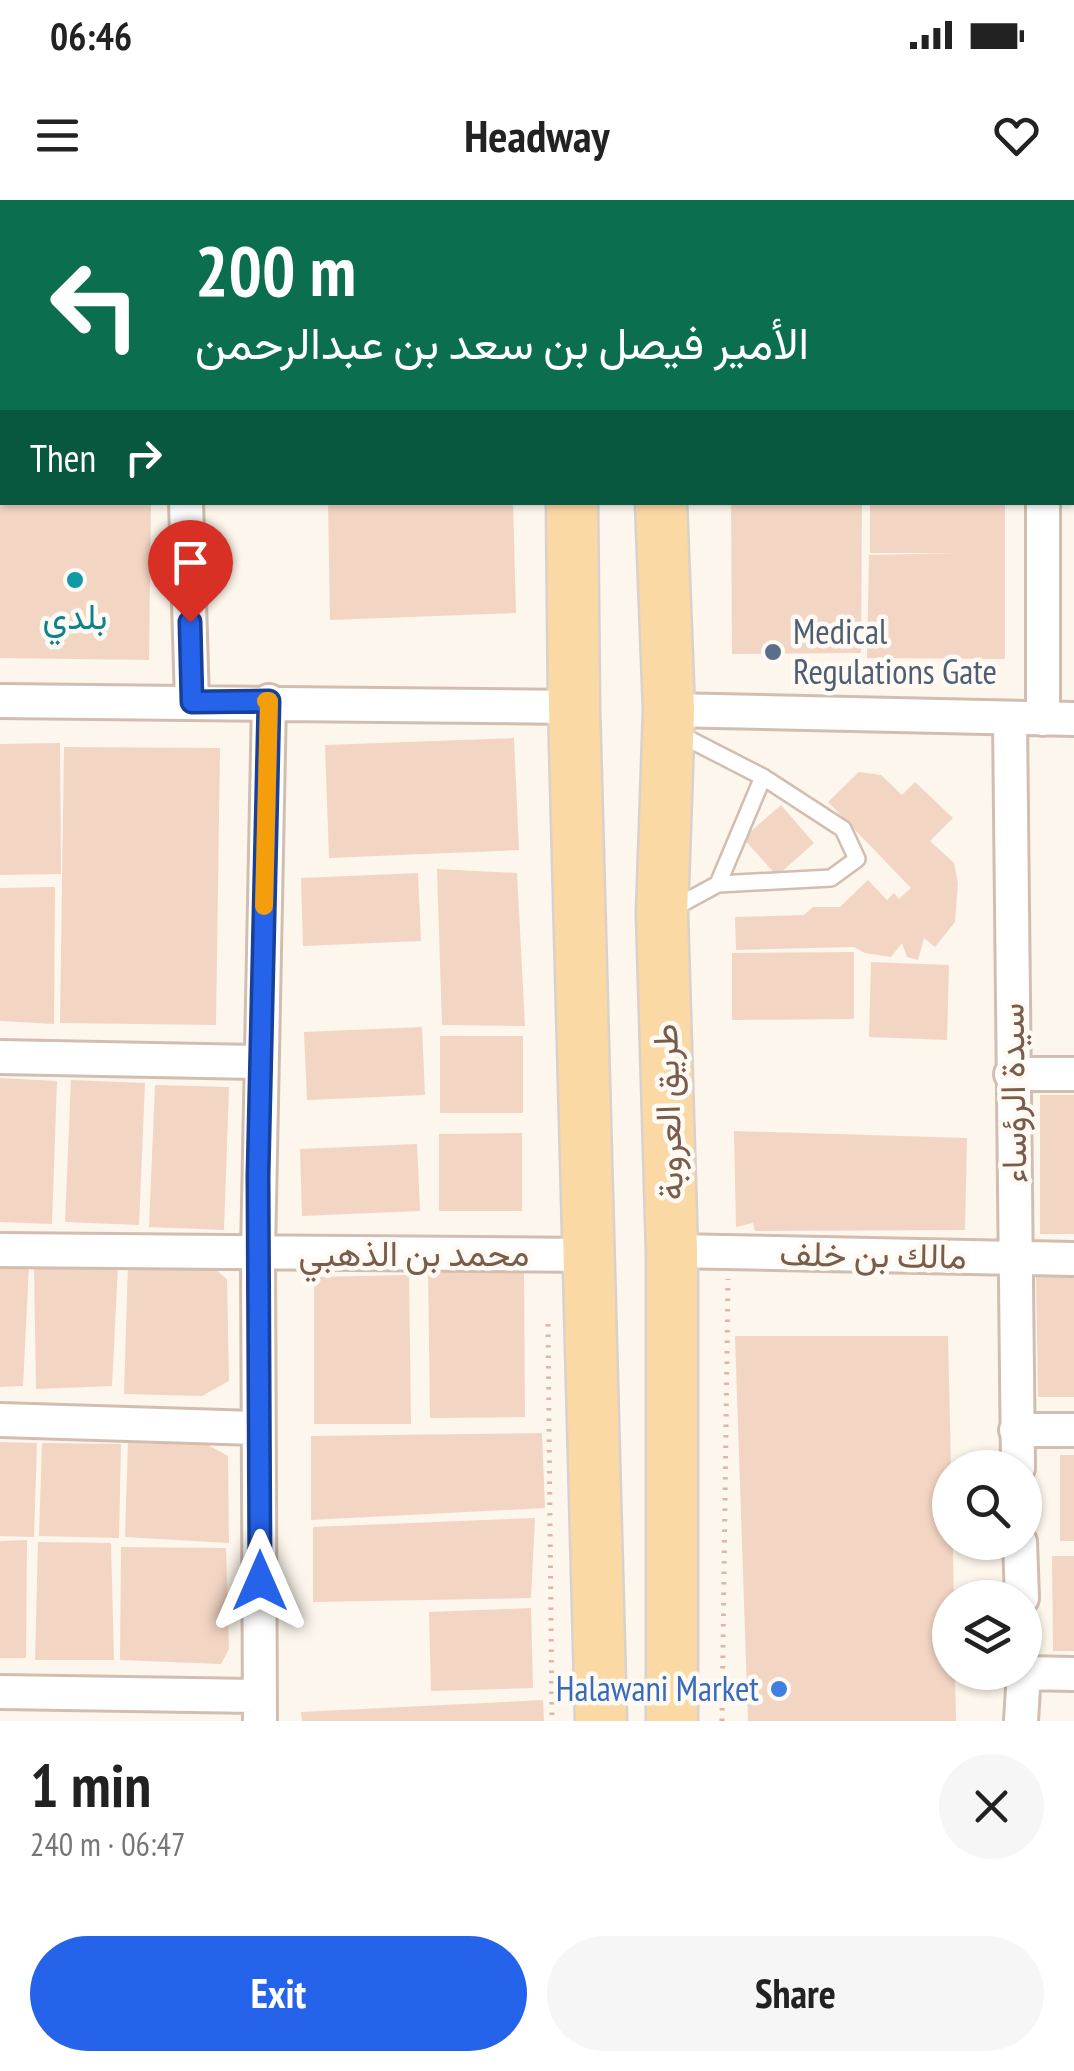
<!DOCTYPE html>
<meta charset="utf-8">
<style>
body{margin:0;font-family:"PT Sans Narrow",Vazirmatn,sans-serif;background:#f6f6f6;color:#222;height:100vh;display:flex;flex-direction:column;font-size:38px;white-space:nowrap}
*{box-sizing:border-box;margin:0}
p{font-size:32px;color:#767676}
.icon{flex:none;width:55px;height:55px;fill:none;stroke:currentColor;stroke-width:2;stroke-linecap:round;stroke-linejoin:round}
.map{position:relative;height:1521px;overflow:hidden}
.details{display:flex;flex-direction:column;background:#fff;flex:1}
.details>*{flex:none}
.hud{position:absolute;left:0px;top:0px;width:1075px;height:305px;box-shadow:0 2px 8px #0004;background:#0b6e4f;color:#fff;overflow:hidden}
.controls{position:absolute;left:932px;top:1250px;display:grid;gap:20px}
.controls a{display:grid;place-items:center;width:110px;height:110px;border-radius:50%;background:#fff;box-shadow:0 2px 8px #0004;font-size:50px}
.pin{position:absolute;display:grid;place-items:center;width:85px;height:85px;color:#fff;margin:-102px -42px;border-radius:50% 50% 50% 0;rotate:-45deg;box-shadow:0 0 10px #0007}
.pin .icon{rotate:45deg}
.me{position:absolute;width:110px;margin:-55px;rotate:0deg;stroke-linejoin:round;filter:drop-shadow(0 0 8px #0008)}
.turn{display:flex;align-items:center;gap:35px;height:210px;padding:0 30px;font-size:45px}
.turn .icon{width:130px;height:130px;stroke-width:2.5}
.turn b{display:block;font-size:70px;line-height:85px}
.then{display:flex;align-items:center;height:95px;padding:0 30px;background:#0003;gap:20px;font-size:38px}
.round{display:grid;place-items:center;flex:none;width:105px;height:105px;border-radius:52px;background:#f6f6f6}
.summary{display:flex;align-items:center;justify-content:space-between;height:170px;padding:0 30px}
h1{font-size:60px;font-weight:700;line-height:75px}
.button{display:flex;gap:20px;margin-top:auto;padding:20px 30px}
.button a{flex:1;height:115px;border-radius:60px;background:#2563eb;color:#fff;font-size:40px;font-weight:700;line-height:115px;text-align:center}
.button a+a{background:#f6f6f6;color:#222}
.status{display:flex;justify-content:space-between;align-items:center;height:70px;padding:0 50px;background:#fff;direction:ltr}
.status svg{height:28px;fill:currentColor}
header{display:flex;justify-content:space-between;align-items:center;height:130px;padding:0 30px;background:#fff;font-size:45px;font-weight:700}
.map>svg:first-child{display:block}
.building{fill:#f3d5c3}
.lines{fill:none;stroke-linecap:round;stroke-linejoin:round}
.service-casing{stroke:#d1beb0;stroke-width:20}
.minor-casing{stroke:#d1beb0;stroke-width:38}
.primary-casing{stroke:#dad1cd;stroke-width:55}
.path{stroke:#d9b8a5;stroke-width:5;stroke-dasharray:2.5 8;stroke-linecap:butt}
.service{stroke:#fff;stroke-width:15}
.minor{stroke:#fff;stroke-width:32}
.primary{stroke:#fbd9a5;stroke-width:50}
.route-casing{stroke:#184099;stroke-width:25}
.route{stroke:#2563eb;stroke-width:18}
.slow{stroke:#f59e0b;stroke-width:18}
.culture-dot{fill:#0f9aa8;stroke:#fffaf3;stroke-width:4}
.service-dot{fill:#5c6f8a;stroke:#fffaf3;stroke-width:4}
.shop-dot{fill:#3f7fe0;stroke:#fffaf3;stroke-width:4}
.labels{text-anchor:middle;stroke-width:9;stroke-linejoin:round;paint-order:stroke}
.culture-label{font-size:35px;fill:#0d838f;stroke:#fffaf3}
.service-label{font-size:35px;fill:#4e5e75;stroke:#fffaf3;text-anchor:start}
.street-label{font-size:35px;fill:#7a5c4d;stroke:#fffaf3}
.shop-label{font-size:35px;fill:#366cbe;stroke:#fffaf3;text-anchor:end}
</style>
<div class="status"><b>06:46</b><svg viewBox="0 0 49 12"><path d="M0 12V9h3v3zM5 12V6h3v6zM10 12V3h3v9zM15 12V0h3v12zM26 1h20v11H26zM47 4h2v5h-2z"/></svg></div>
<header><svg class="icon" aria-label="menu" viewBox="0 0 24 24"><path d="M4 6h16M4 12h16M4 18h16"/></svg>Headway<svg class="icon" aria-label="heart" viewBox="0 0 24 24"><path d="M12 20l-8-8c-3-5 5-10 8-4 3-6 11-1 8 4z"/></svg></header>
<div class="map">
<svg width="1074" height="1521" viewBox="0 0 1074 1521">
<rect width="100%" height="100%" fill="#fdf6ec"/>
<path class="building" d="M0 302H151L149 460 0 458Z
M328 302H513L516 413 330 420Z
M731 302H862L861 453 732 454Z
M870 302H1005V459L867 458 869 355 959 353H870Z
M514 538 519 650 329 658 325 545Z
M60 543 61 674 0 675V544Z
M64 547 220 548 216 825 60 823Z
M859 572 881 575 902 595 915 582 953 618 930 641 954 663 958 683 955 722 935 747 924 738 918 760 907 757 902 743 891 757 865 753 854 747 736 750 735 717 804 715 813 707H840L868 680 887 700 894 693 899 699 911 688 828 602Z
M781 605 814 643 777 676 743 638Z
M437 669 517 673 525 826 442 825Z
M418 673 421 741 303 746 301 678Z
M55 687 54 824 0 821V688Z
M854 752V819L732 820V753Z
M871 762 949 765 947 840 869 837Z
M422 827 425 895 307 900 304 832Z
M440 836H523V913H440Z
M0 878 57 881 52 1024 0 1022Z
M71 880 145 883 139 1025 65 1022Z
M155 885 229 887 224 1030 149 1027Z
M1040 895H1074V1034H1040Z
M734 931 967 938 965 1030 755 1031 753 1023 736 1027Z
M522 933V1011H439V934Z
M417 944 420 1011 302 1016 300 949Z
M128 1063 211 1066 227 1079 229 1181 202 1196 124 1194Z
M29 1065 23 1186 0 1187V1066Z
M118 1065 112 1186 36 1189 34 1066Z
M524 1068 525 1217 430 1218 428 1070Z
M409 1075 411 1224H314V1077Z
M1036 1076H1074V1197H1038Z
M735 1136H948L954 1398H950V1472H955L956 1521H748Z
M542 1233 545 1308 311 1320V1236Z
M0 1242 37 1243 34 1337 0 1336Z
M42 1243 121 1244 119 1338 39 1336Z
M128 1243 208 1245 228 1256 229 1343 125 1337Z
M1060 1255H1074V1341H1060Z
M535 1318 531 1398 313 1402V1327Z
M27 1340 26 1458H0V1341Z
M38 1342 111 1343 114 1460H35Z
M121 1347 226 1348 229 1449 221 1464 120 1460Z
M1052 1356H1074V1451H1053Z
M531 1408 533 1488 431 1491 429 1412Z
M543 1500 544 1521H302L301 1512Z"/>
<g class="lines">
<defs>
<path id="service" d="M718 684 763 577
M672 709 718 684 831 678 857 659 843 629 763 577 677 533"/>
<path id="minor" d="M184 2V0
M1043 2V0
M0 51H2
M0 215H2
M1072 222H1074
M186 302 192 502
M0 501 574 507
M669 510 1074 519
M1010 518 1018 1268
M1043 519V302
M0 857 260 862
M1011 874H1074
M0 1050 587 1055
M672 1051 1074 1059
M0 1220 258 1228
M1016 1230H1074
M1020 1342 1022 1398
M1024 1473 1074 1474
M0 1492 260 1496
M260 1521 258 1053 269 501
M1021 1521 1024 1472"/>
<path id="primary" d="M568 0V2
M650 0V2
M572 302 574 507 601 1521
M661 302 669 510 662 714 672 1051V1521"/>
</defs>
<use href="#service" class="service-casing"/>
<use href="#minor" class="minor-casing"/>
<use href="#primary" class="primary-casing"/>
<path class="path" d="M548 1124 552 1521
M722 1521 728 1079"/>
<use href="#service" class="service"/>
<use href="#minor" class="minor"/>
<use href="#primary" class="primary"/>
</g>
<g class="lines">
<defs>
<path id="route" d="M190 422 192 502 269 501 258 976 260 1381"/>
</defs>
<use href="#route" class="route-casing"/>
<use href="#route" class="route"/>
<path class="slow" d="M264 706 269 501H266"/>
</g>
<circle class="culture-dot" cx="75" cy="380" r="10"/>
<circle class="service-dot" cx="773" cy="452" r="10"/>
<circle class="shop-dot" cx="779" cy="1489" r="10"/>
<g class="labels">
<g class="culture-label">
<text x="75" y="429">بلدي</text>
</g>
<g class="service-label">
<text x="793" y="444">Medical<tspan x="793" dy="40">Regulations Gate</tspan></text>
</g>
<g class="street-label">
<text transform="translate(1013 893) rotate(-91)" y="12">سيدة الرؤساء</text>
<text transform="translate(668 912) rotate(-92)" y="12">طريق العروبة</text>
<text x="414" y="1066">محمد بن الذهبي</text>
<text transform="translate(873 1055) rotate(1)" y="12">مالك بن خلف</text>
</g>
<g class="shop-label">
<text x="759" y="1501">Halawani Market</text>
</g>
</g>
</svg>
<div class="controls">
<a><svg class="icon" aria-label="search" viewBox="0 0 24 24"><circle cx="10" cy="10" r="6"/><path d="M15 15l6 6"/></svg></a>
<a><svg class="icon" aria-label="layers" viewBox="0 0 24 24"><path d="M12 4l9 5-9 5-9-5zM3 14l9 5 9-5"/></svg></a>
</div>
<div class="pin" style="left:190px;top:422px;background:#d93025"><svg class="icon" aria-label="arrive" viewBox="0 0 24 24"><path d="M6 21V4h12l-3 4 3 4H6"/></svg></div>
<svg class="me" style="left:260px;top:1381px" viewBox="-20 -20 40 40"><path d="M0-17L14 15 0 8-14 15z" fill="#2563eb" stroke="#fff" stroke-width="4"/></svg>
<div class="hud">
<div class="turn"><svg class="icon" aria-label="left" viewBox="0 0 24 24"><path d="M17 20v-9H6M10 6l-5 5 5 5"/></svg><div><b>200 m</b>الأمير فيصل بن سعد بن عبدالرحمن</div></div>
<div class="then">Then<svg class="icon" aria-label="right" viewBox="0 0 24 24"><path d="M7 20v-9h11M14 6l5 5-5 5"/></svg></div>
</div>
</div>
<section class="details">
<div class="summary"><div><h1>1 min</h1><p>240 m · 06:47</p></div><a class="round"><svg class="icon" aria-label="close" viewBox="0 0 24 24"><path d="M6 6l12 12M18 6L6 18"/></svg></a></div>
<div class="button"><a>Exit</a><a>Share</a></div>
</section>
